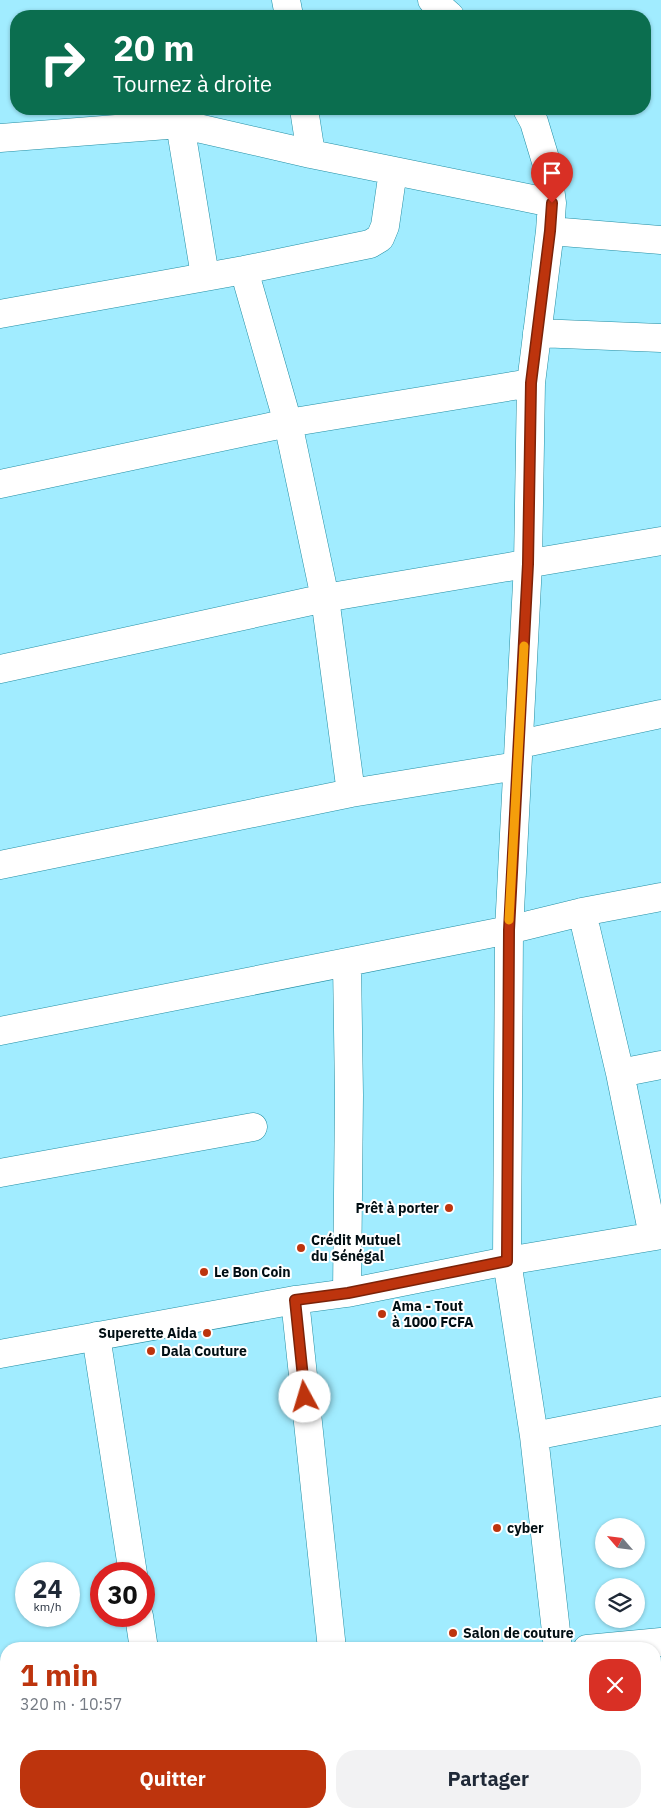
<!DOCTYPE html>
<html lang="fr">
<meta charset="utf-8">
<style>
body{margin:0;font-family:"IBM Plex Sans",sans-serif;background:#f2f2f3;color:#1f2937;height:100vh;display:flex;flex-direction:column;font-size:19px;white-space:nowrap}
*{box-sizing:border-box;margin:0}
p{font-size:16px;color:#747a83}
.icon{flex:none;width:28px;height:28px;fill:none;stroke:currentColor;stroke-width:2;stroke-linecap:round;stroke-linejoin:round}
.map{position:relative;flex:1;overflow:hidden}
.side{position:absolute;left:0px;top:1642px;width:661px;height:176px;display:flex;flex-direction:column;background:#fff;border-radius:20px 20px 0 0;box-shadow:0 1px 4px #0004}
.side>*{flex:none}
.top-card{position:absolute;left:10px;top:10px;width:641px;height:105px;border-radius:20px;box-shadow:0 1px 4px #0004;background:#0b6e4f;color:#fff;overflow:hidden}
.needle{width:32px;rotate:298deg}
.fabs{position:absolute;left:595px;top:1518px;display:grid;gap:10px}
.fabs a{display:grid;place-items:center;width:50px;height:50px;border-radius:50%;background:#fff;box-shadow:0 1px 4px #0004;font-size:25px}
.speed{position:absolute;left:15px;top:1562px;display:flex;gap:10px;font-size:25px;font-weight:700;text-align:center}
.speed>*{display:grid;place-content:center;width:65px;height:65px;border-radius:50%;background:#fff;box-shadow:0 1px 4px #0004;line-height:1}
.speed small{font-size:12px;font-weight:400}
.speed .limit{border:8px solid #d22;background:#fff;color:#111}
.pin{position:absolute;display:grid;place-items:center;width:42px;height:42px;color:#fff;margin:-51px -21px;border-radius:50% 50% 50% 0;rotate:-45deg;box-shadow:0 0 5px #0007}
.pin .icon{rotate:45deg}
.me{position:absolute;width:55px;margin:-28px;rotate:354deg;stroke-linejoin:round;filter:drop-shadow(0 0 4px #0008)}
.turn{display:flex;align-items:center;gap:18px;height:105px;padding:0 20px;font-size:22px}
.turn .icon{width:65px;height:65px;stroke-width:2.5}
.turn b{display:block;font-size:35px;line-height:42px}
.round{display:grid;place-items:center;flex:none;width:52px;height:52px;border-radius:20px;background:#f2f2f3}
.headline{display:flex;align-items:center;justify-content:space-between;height:85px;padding:0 20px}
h1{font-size:30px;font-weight:700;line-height:38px;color:#bd340d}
.cta{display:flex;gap:10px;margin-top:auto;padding:10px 20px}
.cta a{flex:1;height:58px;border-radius:20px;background:#bd340d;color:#fff;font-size:20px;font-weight:700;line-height:58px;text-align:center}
.cta a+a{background:#f2f2f3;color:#1f2937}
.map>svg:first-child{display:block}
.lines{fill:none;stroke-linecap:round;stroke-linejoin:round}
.minor-casing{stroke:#228ea4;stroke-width:29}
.minor{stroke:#fff;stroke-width:28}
.route-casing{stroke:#7b2208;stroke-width:12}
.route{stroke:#bd340d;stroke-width:9}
.slow{stroke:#f59e0b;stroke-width:9}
.poi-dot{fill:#bd340d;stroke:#fff;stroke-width:2}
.labels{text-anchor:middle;stroke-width:4;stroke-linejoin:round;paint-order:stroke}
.poi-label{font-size:14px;font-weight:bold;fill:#000e13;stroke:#fff;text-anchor:start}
</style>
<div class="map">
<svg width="661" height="1818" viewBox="0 0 661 1818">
<rect width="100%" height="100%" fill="#a1ecff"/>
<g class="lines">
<defs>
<path id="minor" d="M286 0 289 16
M432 0 450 16
M304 109 311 154
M527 109 534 122 547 165 552 203 550 231 531 383 528 564 509 930 507 1261 534 1436 558 1649
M180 124 205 276
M0 138 180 124 311 154 552 203
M550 231 661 240
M244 270 288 423 325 598 351 793
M0 314 244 270 370 244 380 238 385 226 393 171
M537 333 661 338
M0 484 288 423 531 383
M0 669 325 598 661 541
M520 744 661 714
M0 865 351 793 517 766
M582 912 620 1073 653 1236
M347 963 349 1095 347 1293
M0 1031 509 930 582 912 661 897
M620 1073 661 1065
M0 1173 253 1127
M295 1300 332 1649
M96 1336 133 1574
M0 1354 295 1300 347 1293 507 1261 661 1235
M534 1436 661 1411
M139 1616 144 1649
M587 1649 661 1642
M0 1699H6
M0 1754 6 1777
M15 1812 17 1818
M213 1812 214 1818
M380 1812V1818
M576 1812 577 1818"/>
</defs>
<use href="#minor" class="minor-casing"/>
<use href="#minor" class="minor"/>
</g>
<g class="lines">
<defs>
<path id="route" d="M305 1397 295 1300 348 1293 507 1261 509 930 528 564 531 383 550 231 552 203"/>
</defs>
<use href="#route" class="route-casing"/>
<use href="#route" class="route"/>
<path class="slow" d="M509 920 524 646"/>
</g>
<g class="poi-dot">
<circle cx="449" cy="1208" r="5"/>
<circle cx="301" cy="1248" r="5"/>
<circle cx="204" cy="1272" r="5"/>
<circle cx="382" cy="1314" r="5"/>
<circle cx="207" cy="1333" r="5"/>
<circle cx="151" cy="1351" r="5"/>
<circle cx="497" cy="1528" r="5"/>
<circle cx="453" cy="1633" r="5"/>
</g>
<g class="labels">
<g class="poi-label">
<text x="439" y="1213" text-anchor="end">Prêt à porter</text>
<text x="311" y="1245">Crédit Mutuel<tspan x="311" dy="16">du Sénégal</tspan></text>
<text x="214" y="1277">Le Bon Coin</text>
<text x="392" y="1311">Ama - Tout<tspan x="392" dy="16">à 1000 FCFA</tspan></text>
<text x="197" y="1338" text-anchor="end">Superette Aida</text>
<text x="161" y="1356">Dala Couture</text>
<text x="507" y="1533">cyber</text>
<text x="463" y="1638">Salon de couture</text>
</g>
</g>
</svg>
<div class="fabs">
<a><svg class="needle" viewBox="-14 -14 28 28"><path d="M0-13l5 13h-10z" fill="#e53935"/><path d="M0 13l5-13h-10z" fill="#747a83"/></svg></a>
<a><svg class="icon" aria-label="layers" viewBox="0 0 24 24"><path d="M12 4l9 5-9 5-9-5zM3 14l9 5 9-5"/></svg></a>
</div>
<div class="speed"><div>24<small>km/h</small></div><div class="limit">30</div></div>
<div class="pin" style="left:552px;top:203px;background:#d93025"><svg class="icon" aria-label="arrive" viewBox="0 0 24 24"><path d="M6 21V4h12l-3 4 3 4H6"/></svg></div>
<svg class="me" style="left:305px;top:1397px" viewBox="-20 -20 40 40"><circle r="19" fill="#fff"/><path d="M0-13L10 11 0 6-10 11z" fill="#bd340d"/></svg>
<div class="top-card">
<div class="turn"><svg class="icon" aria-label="right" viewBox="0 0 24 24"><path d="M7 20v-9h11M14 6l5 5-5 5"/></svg><div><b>20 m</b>Tournez à droite</div></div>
</div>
<section class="side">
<div class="headline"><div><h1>1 min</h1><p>320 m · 10:57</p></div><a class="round" style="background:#d93025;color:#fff"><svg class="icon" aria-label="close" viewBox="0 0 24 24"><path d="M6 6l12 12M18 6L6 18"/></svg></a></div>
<div class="cta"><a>Quitter</a><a>Partager</a></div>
</section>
</div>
